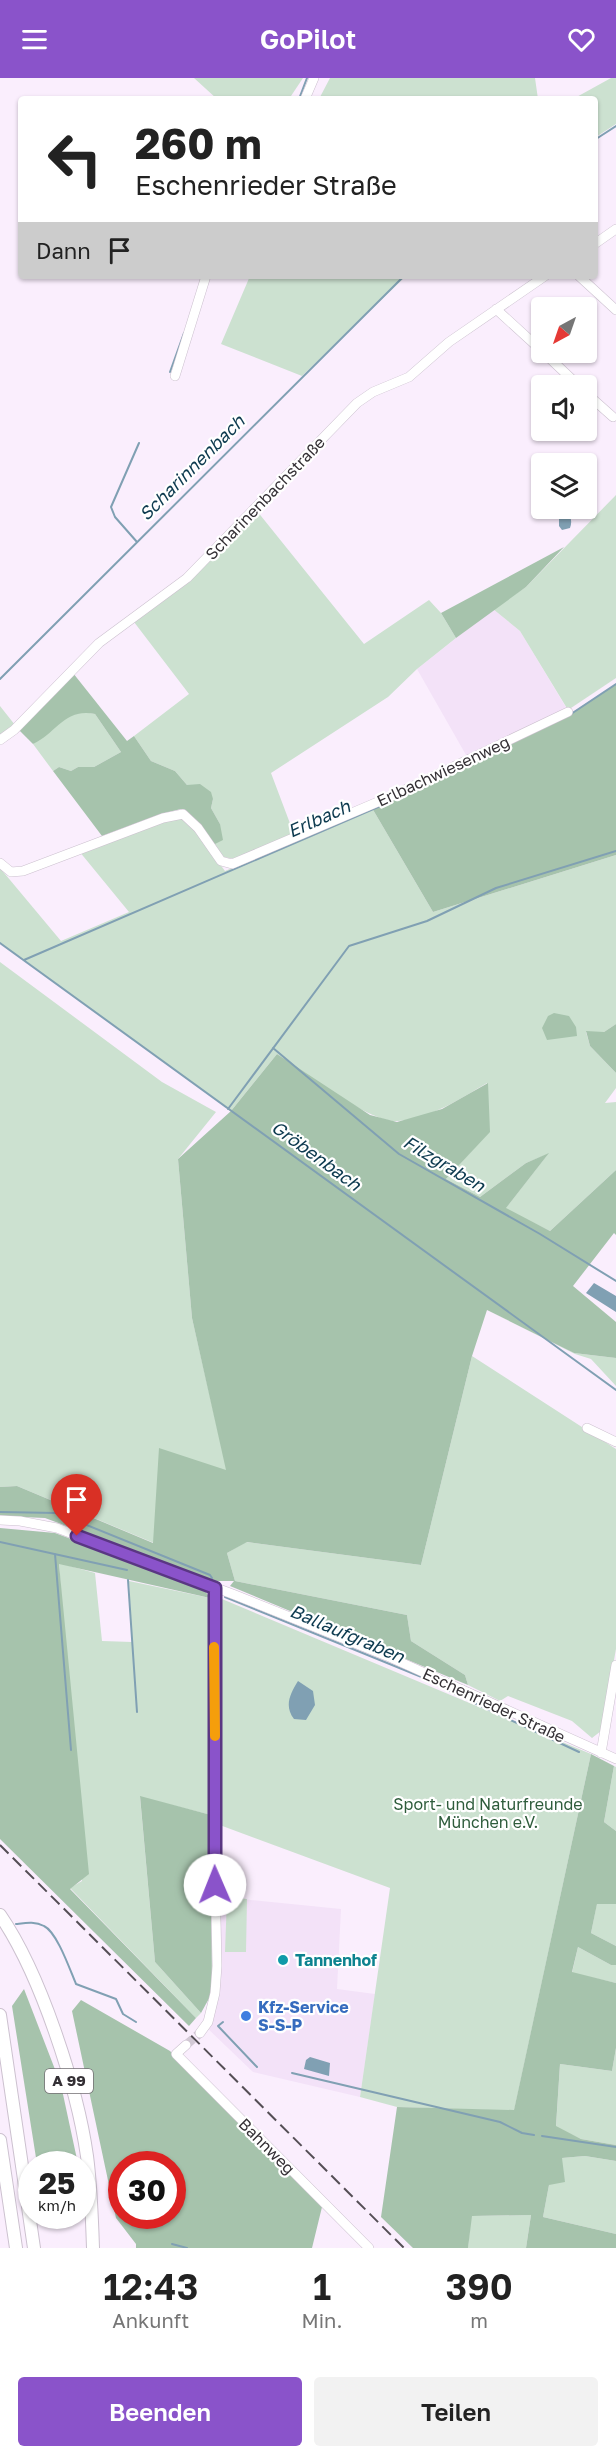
<!DOCTYPE html>
<html lang="de">
<meta charset="utf-8">
<style>
body{margin:0;font-family:"Golos Text",sans-serif;background:#f2f2f2;color:#222;height:100vh;display:flex;flex-direction:column;font-size:22px;white-space:nowrap}
*{box-sizing:border-box;margin:0}
p{font-size:20px;color:#767676}
.icon{flex:none;width:33px;height:33px;fill:none;stroke:currentColor;stroke-width:2;stroke-linecap:round;stroke-linejoin:round}
.map{position:relative;height:2170px;overflow:hidden}
.drawer{display:flex;flex-direction:column;background:#fff;flex:1}
.drawer>*{flex:none}
.banner{position:absolute;left:18px;top:18px;width:580px;height:183px;border-radius:6px;box-shadow:0 2px 4px #0004;background:#fff;color:#222;overflow:hidden}
.needle{width:39px;rotate:220deg}
.fabs{position:absolute;left:531px;top:219px;display:grid;gap:12px}
.fabs a{display:grid;place-items:center;width:66px;height:66px;border-radius:6px;background:#fff;box-shadow:0 2px 4px #0004;font-size:30px}
.speed{position:absolute;left:18px;top:2073px;display:flex;gap:12px;font-size:30px;font-weight:700;text-align:center}
.speed>*{display:grid;place-content:center;width:78px;height:78px;border-radius:50%;background:#fff;box-shadow:0 2px 4px #0004;line-height:1}
.speed small{font-size:15px;font-weight:400}
.speed .limit{border:9px solid #d22;background:#fff;color:#111}
.pin{position:absolute;display:grid;place-items:center;width:51px;height:51px;color:#fff;margin:-62px -26px;border-radius:50% 50% 50% 0;rotate:-45deg;box-shadow:0 0 6px #0007}
.pin .icon{rotate:45deg}
.me{position:absolute;width:66px;margin:-33px;rotate:359deg;stroke-linejoin:round;filter:drop-shadow(0 0 4px #0008)}
.turn{display:flex;align-items:center;gap:21px;height:126px;padding:0 18px;font-size:27px}
.turn .icon{width:78px;height:78px;stroke-width:2.5}
.turn b{display:block;font-size:42px;line-height:51px}
.then{display:flex;align-items:center;height:57px;padding:0 18px;background:#0003;gap:12px;font-size:22px}
.eta{display:flex;justify-content:space-evenly;align-items:center;height:102px;text-align:center}
.eta b{font-size:36px;font-weight:600;line-height:42px}
.primary-button{display:flex;gap:12px;margin-top:auto;padding:12px 18px}
.primary-button a{flex:1;height:69px;border-radius:6px;background:#8a53ca;color:#fff;font-size:24px;font-weight:600;line-height:69px;text-align:center}
.primary-button a+a{background:#f2f2f2;color:#222}
header{display:flex;justify-content:space-between;align-items:center;height:78px;padding:0 18px;background:#8a53ca;color:#fff;font-size:27px;font-weight:600}
.map>svg:first-child{display:block}
.built{fill:#f3e2f8}
.green{fill:#cce1d0}
.forest{fill:#a6c3ac;fill-rule:evenodd}
.water{fill:#80a0b3}
.lines{fill:none;stroke-linecap:round;stroke-linejoin:round}
.stream{stroke:#80a0b3;stroke-width:2}
.minor-tunnel{stroke:#d2c8d5;stroke-width:9;stroke-dasharray:9 4.5;stroke-linecap:butt}
.minor-casing{stroke:#ccc1cf;stroke-width:10}
.highway-casing{stroke:#ccc1cf;stroke-width:14}
.minor{stroke:#fff;stroke-width:9}
.highway{stroke:#fff;stroke-width:12}
.rail{stroke:#544e55;stroke-width:2;stroke-dasharray:12 6;stroke-linecap:butt}
.route-casing{stroke:#5a3683;stroke-width:15}
.route{stroke:#8a53ca;stroke-width:10}
.slow{stroke:#f59e0b;stroke-width:10}
.culture-dot{fill:#0f9aa8;stroke:#fff;stroke-width:2}
.shop-dot{fill:#3f7fe0;stroke:#fff;stroke-width:2}
.labels{text-anchor:middle;stroke-width:4.5;stroke-linejoin:round;paint-order:stroke}
.shield{fill:#fff;stroke:#716e72;stroke-width:1.5}
.shield-label{font-size:15px;font-weight:bold;fill:#343035}
.street-label{font-size:16px;fill:#343035;stroke:#fff}
.park-label{font-size:16px;fill:#2e5c3b;stroke:#fff}
.culture-label{font-size:16px;font-weight:bold;fill:#0d838f;stroke:#fff;text-anchor:start}
.shop-label{font-size:16px;font-weight:bold;fill:#366cbe;stroke:#fff;text-anchor:start}
.water-label{font-size:18px;font-style:italic;fill:#0d3a4f;stroke:#fff}
</style>
<header><svg class="icon" aria-label="menu" viewBox="0 0 24 24"><path d="M4 6h16M4 12h16M4 18h16"/></svg>GoPilot<svg class="icon" aria-label="heart" viewBox="0 0 24 24"><path d="M12 20l-8-8c-3-5 5-10 8-4 3-6 11-1 8 4z"/></svg></header>
<div class="map">
<svg width="616" height="2170" viewBox="0 0 616 2170">
<rect width="100%" height="100%" fill="#faeefd"/>
<path class="built" d="M493 531 520 553 570 636 470 684 417 591Z
M212 1818 341 1831 337 1911 375 1916 360 2019 253 1994 204 1947 212 1915Z"/>
<path class="green" d="M194 0H303L289 21H217Z
M330 0H535L538 21H319Z
M611 0H616V46L596 59V21H573Z
M250 198H406L302 298 221 266Z
M616 417V600L568 632 520 553 493 531 526 509Z
M257 433 364 566 429 522 441 535 456 560 417 591 388 619 271 695 294 756 235 781 223 779 213 767 220 746 211 730 213 721 187 707 175 693 151 683 134 658 189 616 134 544Z
M0 628 15 647 0 658Z
M84 634 95 636 121 674 94 689H78L71 693 59 689 53 693 33 666 68 638Z
M372 730 433 834 616 777V946L604 954H586L590 968 616 995V1010L605 1025 616 1024V1092L550 1153 505 1131 548 1076 526 1085 480 1119 446 1101 489 1054 487 1005C460 1021 431 1040 398 1043 371 1046 302 993 277 976L231 1033 0 865V790L61 863 129 834 79 773 183 737 225 793Z
M0 884 162 1004 216 1034 178 1081 192 1240 227 1393 154 1465 17 1408 0 1409Z
M487 1232 574 1275 616 1280V1308L591 1281 575 1276Z
M472 1278 616 1371V1571L601 1653 592 1660 572 1643 508 1618 500 1623 468 1607 465 1597 411 1563 407 1537 235 1503 227 1475 246 1464 421 1487Z
M59 1485 95 1495 102 1563 132 1564 129 1503 210 1520 211 1737 140 1719 155 1884 201 1935 196 1940 70 1810 82 1803Z
M222 1521 591 1676 514 2033 397 2029 360 2019 390 1810 217 1746V1525Z
M614 1688 616 1689V1753L604 1744Z
M227 1819 247 1821 246 1874H225Z
M597 1825 616 1826V1868L591 1855Z
M578 1869 611 1887H616V1905L572 1895Z
M616 1970V2067L581 2061 556 2049 560 1986 612 1993Z
M585 2078 616 2083V2156L543 2139 549 2107 562 2080Z
M531 2137 526 2170H468L471 2138Z"/>
<path class="forest" d="M564 469 526 509 456 560 441 535Z
M73 595 127 663 134 658 151 683 175 693 187 707 200 706 211 714 213 721 211 730 220 746 223 762 213 767 200 748 181 731 161 736 102 758 53 693 59 689 71 693 78 689H94L121 674 95 636C64 630 57 655 33 666L19 652Z
M616 606V777L433 834 372 730 570 636Z
M554 935 569 938 576 949 577 958 547 962 542 950 548 938Z
M616 946V995L590 968 586 953 604 954Z
M277 976 370 1037 397 1044 442 1031 488 1005 490 1054 446 1101 480 1119 526 1085 549 1075 506 1130 550 1153 616 1092V1157L614 1155 573 1208 616 1244V1280L574 1275 487 1232 472 1278 421 1487 247 1464 227 1475 235 1503 407 1537 411 1563 465 1597 468 1607 230 1508 234 1503H214L45 1440 0 1438V1409L17 1408 153 1465 159 1370 226 1392 192 1240 178 1081 231 1033Z
M0 1450 55 1455 203 1510 210 1520 59 1486 89 1796 70 1811 196 1940 189 1948 0 1761Z
M591 1676 614 1688 604 1744 616 1753V1826H597L591 1855 616 1868V1887H611L578 1869 572 1894 616 1905V1970L612 1993 560 1986 556 2048 581 2061 616 2067V2083L585 2078 562 2080 565 2104 549 2107 543 2139 616 2156V2170H526L531 2137 472 2138 468 2170H413L381 2139 397 2029 514 2032Z
M140 1718 211 1737 212 1915 201 1935 155 1884Z
M24 1911 61 2007 78 2086H37L12 1928Z
M81 1922 170 1973 322 2129 312 2170H136V2166L116 2140 72 1933ZM122 2086H172V2138H122Z"/>
<path class="water" d="M552 431H564C570 436 573 442 570 450L562 452 559 448V439Z
M594 1205 616 1218V1234L586 1215Z
M298 1603 313 1613 315 1627 306 1642 294 1641C284 1628 290 1616 298 1603Z
M310 1979 330 1985 329 1998 304 1991 306 1982Z"/>
<g class="lines">
<path class="stream" d="M299 21 307 0
M596 61 616 48
M170 294 184 255
M137 464 115 439 111 429 139 365
M0 601 404 198
M571 636 616 606
M0 865 616 1312
M24 882 385 726
M273 970 399 1076 540 1156 616 1203
M228 1031 349 868 427 843 496 810 616 773
M0 1434 57 1435 210 1497 212 1500
M0 1464 127 1492
M55 1476 71 1672
M128 1502 137 1634
M225 1519 424 1600 458 1617
M470 1623 579 1674
M16 1846C25 1845 35 1843 44 1848 57 1854 70 1892 76 1906L116 1921 123 1936 136 1944
M223 1944 218 1948 257 1989
M292 1995 500 2044 522 2055 534 2057
M542 2058 616 2069
M172 2166 187 2170"/>
<path class="minor-tunnel" d="M186 1967 200 1955"/>
<defs>
<path id="minor" d="M305 21 314 0
M596 165 616 151
M579 198 616 232
M496 231 542 273
M543 274 579 308
M175 298 206 198
M586 315 613 339
M0 662 14 652 99 565 187 500 357 325 373 314 409 299 449 264 545 198
M0 785 11 794 23 793 163 740 183 736 198 750 221 783 232 786 394 717 568 634
M587 1350 616 1364
M0 1442 20 1443 57 1450 235 1517 387 1578 616 1681
M601 1675 616 1587
M200 1955 208 1944 215 1915 217 1888 214 1745 215 1510
M186 1967 176 1976 369 2170"/>
<path id="highway" d="M0 1837C40 1895 77 2008 87 2078 91 2108 92 2139 93 2170
M0 1937 34 2170
M0 2062 16 2170"/>
</defs>
<use href="#minor" class="minor-casing"/>
<use href="#highway" class="highway-casing"/>
<use href="#minor" class="minor"/>
<use href="#highway" class="highway"/>
<path class="rail" d="M0 1767 404 2170"/>
</g>
<g class="lines">
<defs>
<path id="route" d="M77 1458 215 1510V1807"/>
</defs>
<use href="#route" class="route-casing"/>
<use href="#route" class="route"/>
<path class="slow" d="M214 1569 215 1658"/>
</g>
<circle class="culture-dot" cx="283" cy="1882" r="6"/>
<circle class="shop-dot" cx="246" cy="1938" r="6"/>
<g class="labels">
<rect class="shield" x="45" y="1991" width="48" height="24" rx="4.5"/>
<g class="shield-label">
<text x="69" y="2008">A 99</text>
</g>
<g class="street-label">
<text transform="translate(265 420) rotate(-46)" y="6">Scharinenbachstraße</text>
<text transform="translate(443 693) rotate(-25)" y="6">Erlbachwiesenweg</text>
<text transform="translate(494 1627) rotate(25)" y="6">Eschenrieder Straße</text>
<text transform="translate(267 2068) rotate(45)" y="6">Bahnweg</text>
</g>
<g class="park-label">
<text x="488" y="1732">Sport- und Naturfreunde<tspan x="488" dy="18">München e.V.</tspan></text>
</g>
<g class="culture-label">
<text x="295" y="1888">Tannenhof</text>
</g>
<g class="shop-label">
<text x="258" y="1935">Kfz-Service<tspan x="258" dy="18">S-S-P</tspan></text>
</g>
<g class="water-label">
<text transform="translate(192 390) rotate(-45)" y="6">Scharinnenbach</text>
<text transform="translate(319 741) rotate(-24)" y="6">Erlbach</text>
<text transform="translate(316 1078) rotate(36)" y="6">Gröbenbach</text>
<text transform="translate(444 1086) rotate(31)" y="6">Filzgraben</text>
<text transform="translate(347 1556) rotate(23)" y="6">Ballaufgraben</text>
</g>
</g>
</svg>
<div class="fabs">
<a><svg class="needle" viewBox="-14 -14 28 28"><path d="M0-13l5 13h-10z" fill="#e53935"/><path d="M0 13l5-13h-10z" fill="#767676"/></svg></a>
<a><svg class="icon" aria-label="sound" viewBox="0 0 24 24"><path d="M4 9h4l5-4v14l-5-4H4zM17 9q2 3 0 6"/></svg></a>
<a><svg class="icon" aria-label="layers" viewBox="0 0 24 24"><path d="M12 4l9 5-9 5-9-5zM3 14l9 5 9-5"/></svg></a>
</div>
<div class="speed"><div>25<small>km/h</small></div><div class="limit">30</div></div>
<div class="pin" style="left:77px;top:1458px;background:#d93025"><svg class="icon" aria-label="arrive" viewBox="0 0 24 24"><path d="M6 21V4h12l-3 4 3 4H6"/></svg></div>
<svg class="me" style="left:215px;top:1807px" viewBox="-20 -20 40 40"><circle r="19" fill="#fff"/><path d="M0-13L10 11 0 6-10 11z" fill="#8a53ca"/></svg>
<div class="banner">
<div class="turn"><svg class="icon" aria-label="left" viewBox="0 0 24 24"><path d="M17 20v-9H6M10 6l-5 5 5 5"/></svg><div><b>260 m</b>Eschenrieder Straße</div></div>
<div class="then">Dann<svg class="icon" aria-label="arrive" viewBox="0 0 24 24"><path d="M6 21V4h12l-3 4 3 4H6"/></svg></div>
</div>
</div>
<section class="drawer">
<div class="eta">
<div><b>12:43</b><p>Ankunft</p></div>
<div><b>1</b><p>Min.</p></div>
<div><b>390</b><p>m</p></div>
</div>
<div class="primary-button"><a>Beenden</a><a>Teilen</a></div>
</section>
